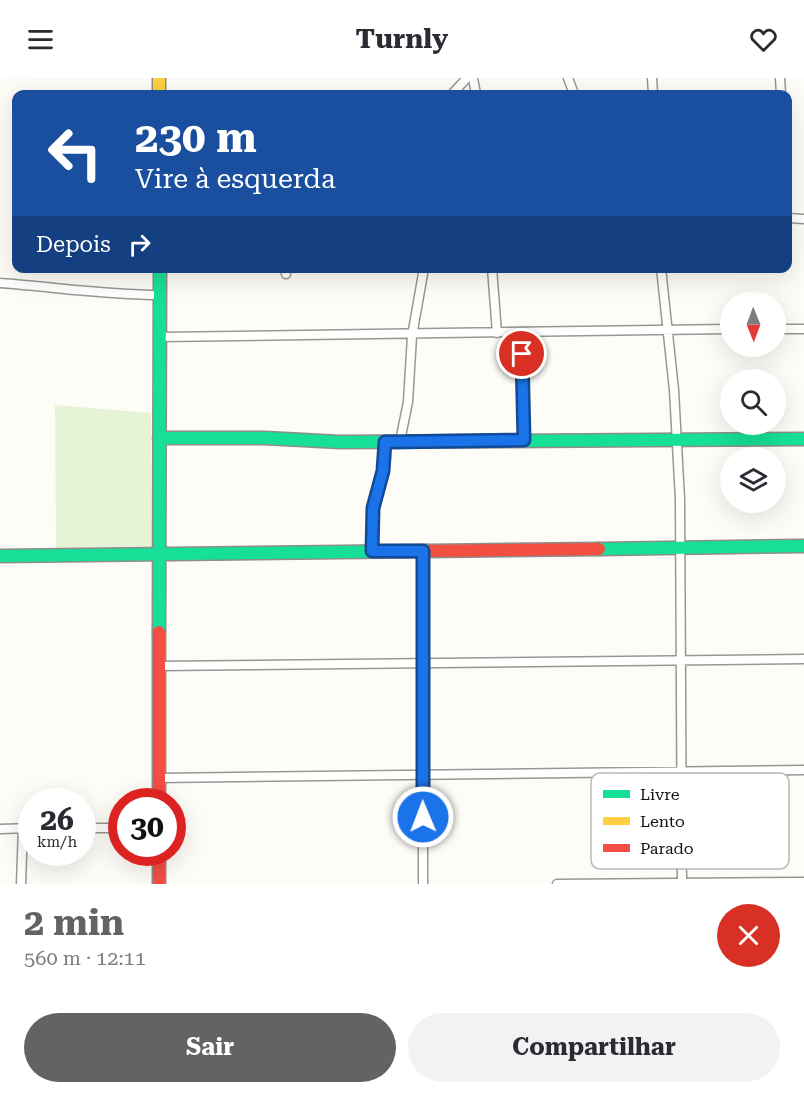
<!DOCTYPE html>
<html lang="pt">
<meta charset="utf-8">
<style>
body{margin:0;font-family:"Roboto Serif",serif;background:#f2f2f3;color:#2b2b33;height:100vh;display:flex;flex-direction:column;font-size:22px;white-space:nowrap}
*{box-sizing:border-box;margin:0}
p{font-size:20px;color:#7c7c81}
.icon{flex:none;width:33px;height:33px;fill:none;stroke:currentColor;stroke-width:2;stroke-linecap:round;stroke-linejoin:round}
.map{position:relative;height:806px;overflow:hidden}
.sheet{display:flex;flex-direction:column;background:#fff;flex:1}
.sheet>*{flex:none}
.banner{position:absolute;left:12px;top:12px;width:780px;height:183px;border-radius:12px;box-shadow:0 6px 24px #0002;background:#1a4fa0;color:#fff;overflow:hidden}
.needle{width:39px;rotate:179deg}
.tools{position:absolute;left:720px;top:213px;display:grid;gap:12px}
.tools a{display:grid;place-items:center;width:66px;height:66px;border-radius:50%;background:#fff;box-shadow:0 6px 24px #0002;font-size:30px}
.speed{position:absolute;left:18px;top:710px;display:flex;gap:12px;font-size:30px;font-weight:700;text-align:center}
.speed>*{display:grid;place-content:center;width:78px;height:78px;border-radius:50%;background:#fff;box-shadow:0 6px 24px #0002;line-height:1}
.speed small{font-size:15px;font-weight:400}
.speed .limit{border:9px solid #d22;background:#fff;color:#111}
.pin{position:absolute;display:grid;place-items:center;width:51px;height:51px;color:#fff;margin:-26px;border:3px solid #fff;border-radius:50%;box-shadow:0 2px 6px #0007}
.me{position:absolute;width:66px;margin:-33px;rotate:359deg;stroke-linejoin:round;filter:drop-shadow(0 0 4px #0008)}
.turn{display:flex;align-items:center;gap:21px;height:126px;padding:0 24px;font-size:27px}
.turn .icon{width:78px;height:78px;stroke-width:2.5}
.turn b{display:block;font-size:42px;line-height:51px}
.then{display:flex;align-items:center;height:57px;padding:0 24px;background:#0003;gap:12px;font-size:22px}
.round{display:grid;place-items:center;flex:none;width:63px;height:63px;border-radius:32px;background:#f2f2f3}
.head{display:flex;align-items:center;justify-content:space-between;height:102px;padding:0 24px}
h1{font-size:36px;font-weight:700;line-height:45px;color:#646362}
.action{display:flex;gap:12px;margin-top:auto;padding:12px 24px}
.action a{flex:1;height:69px;border-radius:36px;background:#646362;color:#fff;font-size:24px;font-weight:700;line-height:69px;text-align:center}
.action a+a{background:#f2f2f3;color:#2b2b33}
header{display:flex;justify-content:space-between;align-items:center;height:78px;padding:0 24px;background:#fff;font-size:27px;font-weight:700}
.map>svg:first-child{display:block}
.green{fill:#e7f3d7}
.lines{fill:none;stroke-linecap:round;stroke-linejoin:round}
.street-casing{stroke:#979795;stroke-width:11}
.fast-casing{stroke:#8e8d8b;stroke-width:15}
.slow-casing{stroke:#8e8d8b;stroke-width:15}
.jam-casing{stroke:#8e8d8b;stroke-width:15}
.street{stroke:#fffffe;stroke-width:8}
.fast{stroke:#16e098;stroke-width:12}
.slow{stroke:#ffcf43;stroke-width:12}
.jam{stroke:#f24e42;stroke-width:12}
.route-casing{stroke:#114b97;stroke-width:15}
.route{stroke:#1a73e8;stroke-width:10}
.key{fill:#fff;stroke:#b8b8b8;stroke-width:1.5}
.key-label{font-size:16px;fill:#111}
</style>
<header><svg class="icon" aria-label="menu" viewBox="0 0 24 24"><path d="M4 6h16M4 12h16M4 18h16"/></svg>Turnly<svg class="icon" aria-label="heart" viewBox="0 0 24 24"><path d="M12 20l-8-8c-3-5 5-10 8-4 3-6 11-1 8 4z"/></svg></header>
<div class="map">
<svg width="804" height="806" viewBox="0 0 804 806">
<rect width="100%" height="100%" fill="#fdfcf7"/>
<path class="green" d="M55 327 151 335 152 470 56 472Z"/>
<g class="lines">
<defs>
<path id="street" d="M473 0 476 16
M568 0 574 16
M652 0 653 16
M780 0 781 16
M452 16 467 0
M788 140 804 141
M286 190V196
M492 190 497 255
M661 190 674 312 680 421 682 806
M0 205C54 209 107 217 160 217
M776 251H804
M521 255 524 362
M161 259 730 251
M400 363 408 324 412 258 424 190
M372 473 373 430 383 393 385 364
M423 473V806
M159 588 804 581
M159 700 804 692
M82 750H122
M0 751 32 750
M21 806 23 750
M557 806 804 804"/>
<path id="fast" d="M159 360H265L340 364 804 361
M599 471 804 468
M0 478 427 473
M159 554 160 190"/>
<path id="slow" d="M159 0V16"/>
<path id="jam" d="M427 473 599 471
M159 723V554
M159 774V806"/>
</defs>
<use href="#street" class="street-casing"/>
<use href="#fast" class="fast-casing"/>
<use href="#slow" class="slow-casing"/>
<use href="#jam" class="jam-casing"/>
<use href="#street" class="street"/>
<use href="#fast" class="fast"/>
<use href="#slow" class="slow"/>
<use href="#jam" class="jam"/>
</g>
<g class="lines">
<defs>
<path id="route" d="M423 739V473H372L373 430 383 393 385 364 524 362 522 276"/>
</defs>
<use href="#route" class="route-casing"/>
<use href="#route" class="route"/>
</g>
<rect x="591" y="695" width="198" height="96" rx="9" class="key"/>
<rect x="603" y="712" width="27" height="8" fill="#16e098"/>
<rect x="603" y="739" width="27" height="8" fill="#ffcf43"/>
<rect x="603" y="766" width="27" height="8" fill="#f24e42"/>
<g class="key-label">
<text x="640" y="722">Livre</text>
<text x="640" y="749">Lento</text>
<text x="640" y="776">Parado</text>
</g>
</svg>
<div class="tools">
<a><svg class="needle" viewBox="-14 -14 28 28"><path d="M0-13l5 13h-10z" fill="#e53935"/><path d="M0 13l5-13h-10z" fill="#7c7c81"/></svg></a>
<a><svg class="icon" aria-label="search" viewBox="0 0 24 24"><circle cx="10" cy="10" r="6"/><path d="M15 15l6 6"/></svg></a>
<a><svg class="icon" aria-label="layers" viewBox="0 0 24 24"><path d="M12 4l9 5-9 5-9-5zM3 14l9 5 9-5"/></svg></a>
</div>
<div class="speed"><div>26<small>km/h</small></div><div class="limit">30</div></div>
<div class="pin" style="left:522px;top:276px;background:#d93025"><svg class="icon" aria-label="arrive" viewBox="0 0 24 24"><path d="M6 21V4h12l-3 4 3 4H6"/></svg></div>
<svg class="me" style="left:423px;top:739px" viewBox="-20 -20 40 40"><circle r="17" fill="#1a73e8" stroke="#fff" stroke-width="3"/><path d="M0-11L8 9 0 5-8 9z" fill="#fff"/></svg>
<div class="banner">
<div class="turn"><svg class="icon" aria-label="left" viewBox="0 0 24 24"><path d="M17 20v-9H6M10 6l-5 5 5 5"/></svg><div><b>230 m</b>Vire à esquerda</div></div>
<div class="then">Depois<svg class="icon" aria-label="right" viewBox="0 0 24 24"><path d="M7 20v-9h11M14 6l5 5-5 5"/></svg></div>
</div>
</div>
<section class="sheet">
<div class="head"><div><h1>2 min</h1><p>560 m · 12:11</p></div><a class="round" style="background:#d93025;color:#fff"><svg class="icon" aria-label="close" viewBox="0 0 24 24"><path d="M6 6l12 12M18 6L6 18"/></svg></a></div>
<div class="action"><a>Sair</a><a>Compartilhar</a></div>
</section>
